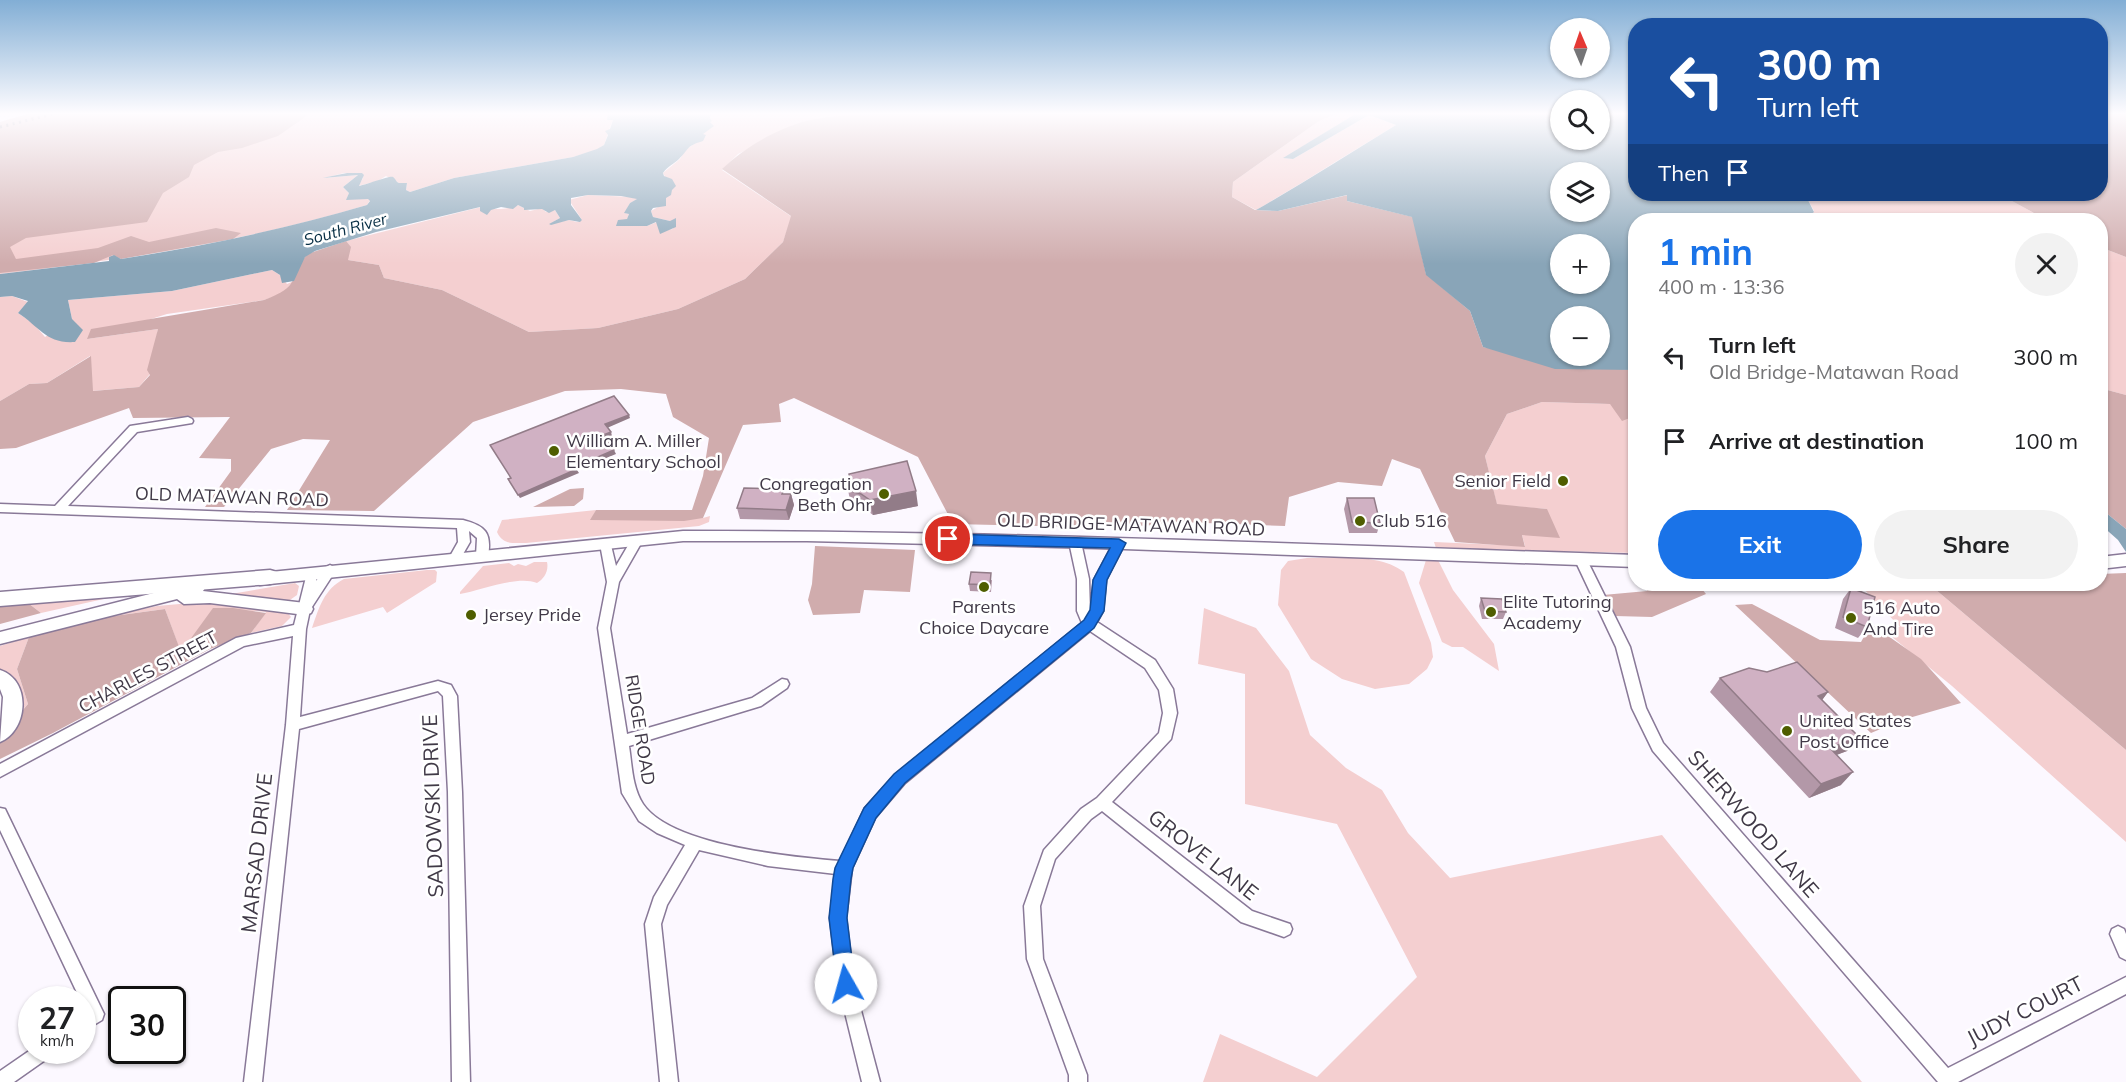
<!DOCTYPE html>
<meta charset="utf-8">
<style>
body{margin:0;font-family:Mulish,sans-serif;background:#f2f2f2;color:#202124;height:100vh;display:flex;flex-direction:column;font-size:22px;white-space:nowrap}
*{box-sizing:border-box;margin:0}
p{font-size:20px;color:#757577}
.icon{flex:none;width:33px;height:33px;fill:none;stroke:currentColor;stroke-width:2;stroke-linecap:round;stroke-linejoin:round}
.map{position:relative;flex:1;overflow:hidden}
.drawer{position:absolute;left:1628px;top:213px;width:480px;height:378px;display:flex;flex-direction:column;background:#fff;border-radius:24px;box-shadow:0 2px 4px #0004}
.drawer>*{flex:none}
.hud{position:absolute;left:1628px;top:18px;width:480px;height:183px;border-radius:24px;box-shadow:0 2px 4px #0004;background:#1a4fa0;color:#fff;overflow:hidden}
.needle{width:39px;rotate:358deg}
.controls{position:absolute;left:1550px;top:18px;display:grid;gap:12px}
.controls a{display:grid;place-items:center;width:60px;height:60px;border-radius:50%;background:#fff;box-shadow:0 2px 4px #0004;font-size:30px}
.speed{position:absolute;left:18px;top:986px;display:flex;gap:12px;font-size:30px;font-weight:700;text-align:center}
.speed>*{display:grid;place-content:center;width:78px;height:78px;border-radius:50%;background:#fff;box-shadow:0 2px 4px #0004;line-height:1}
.speed small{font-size:15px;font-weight:400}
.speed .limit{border:3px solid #111;border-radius:9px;background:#fff;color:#111}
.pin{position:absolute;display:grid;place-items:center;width:51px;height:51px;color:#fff;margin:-26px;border:3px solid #fff;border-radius:50%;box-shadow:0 2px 6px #0007}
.me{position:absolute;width:66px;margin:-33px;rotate:353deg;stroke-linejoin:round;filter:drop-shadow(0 0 4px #0008)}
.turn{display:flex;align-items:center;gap:21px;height:126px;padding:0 30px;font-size:27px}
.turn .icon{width:78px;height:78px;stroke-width:2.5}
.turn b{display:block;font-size:42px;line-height:51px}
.then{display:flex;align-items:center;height:57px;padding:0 30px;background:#0003;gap:12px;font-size:22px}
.round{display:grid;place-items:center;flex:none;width:63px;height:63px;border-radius:32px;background:#f2f2f2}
.summary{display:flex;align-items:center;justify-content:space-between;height:102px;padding:0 30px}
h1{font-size:36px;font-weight:700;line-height:45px;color:#1a73e8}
.button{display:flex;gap:12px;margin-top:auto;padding:12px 30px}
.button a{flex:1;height:69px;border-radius:36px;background:#1a73e8;color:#fff;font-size:24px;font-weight:700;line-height:69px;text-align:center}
.button a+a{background:#f2f2f2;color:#202124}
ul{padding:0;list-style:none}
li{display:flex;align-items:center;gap:18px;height:84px;padding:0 30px}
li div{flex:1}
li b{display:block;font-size:22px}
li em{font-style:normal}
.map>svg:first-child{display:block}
.green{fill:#f4cfd0}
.forest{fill:#d0acad}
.water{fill:#89a5b8;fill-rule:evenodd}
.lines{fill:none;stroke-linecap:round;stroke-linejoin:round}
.minor-casing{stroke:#897998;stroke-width:3}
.major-casing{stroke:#897998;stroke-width:3}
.highway-casing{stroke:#897998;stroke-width:3}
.minor{fill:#fff;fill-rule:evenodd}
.major{fill:#fff;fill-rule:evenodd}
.highway{fill:#fff;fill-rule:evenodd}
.rail{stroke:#746e7a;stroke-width:3;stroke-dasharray:2 4.5;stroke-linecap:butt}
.wall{fill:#b398a8}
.shaded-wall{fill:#927c88}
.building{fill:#d0b1c3;stroke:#927c88;stroke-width:1.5}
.route{fill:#1a73e8;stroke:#114b97;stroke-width:1.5}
.poi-dot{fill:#4f5e00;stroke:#fff;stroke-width:2}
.labels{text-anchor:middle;stroke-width:5;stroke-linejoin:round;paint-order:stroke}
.far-water-label{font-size:16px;font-style:italic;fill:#072e44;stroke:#fff}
.poi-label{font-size:18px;fill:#403947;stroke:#fff;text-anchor:start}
.street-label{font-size:18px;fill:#403947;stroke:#fff}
.near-street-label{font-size:21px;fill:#403947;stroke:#fff}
</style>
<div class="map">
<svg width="2126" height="1082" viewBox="0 0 2126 1082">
<rect width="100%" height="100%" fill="#fcf8ff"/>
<path class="green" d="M57 113H607L613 119 604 145 597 150 573 157 454 178 410 192 406 190 407 183H399L386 176 378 181 358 186 363 178 362 173H344L324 178 358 175 343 187 349 193 347 199H368L370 200 367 205C244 242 127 259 0 274V127Z
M711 113H753L752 114 754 115 758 113H884L806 121 738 154 722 170 792 217 783 242 745 279 678 309 598 328 529 332 442 290 384 278 379 265 348 260 346 241 481 207C492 210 508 210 518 205L530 211 542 208 546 212 555 210 560 218 550 224 569 220 577 222 582 220 569 200 588 195 633 197 638 199 630 203 625 213 629 214 627 220 634 226H647L657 222 665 230 673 229 670 221 653 217 651 211 658 207 672 190 663 173 680 159 685 150 706 136 702 134 712 124 710 122Z
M1338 113H1357L1284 158 1293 159 1369 115 1396 125C1349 153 1303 183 1256 210L1232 197 1233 182 1319 121Z
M1805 194H1999L2047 220H1804L1814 211Z
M2100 247 2126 257V395L2100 388Z
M272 270 280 275 287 284 294 281 282 294 264 300 167 314 87 339 158 329 150 374 139 387 92 391 90 356 47 383 29 384 0 401V297L12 296 28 302 18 313 34 324 45 337 72 319 68 300 172 291Z
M1542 402 1610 404 1635 413V553L1436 548 1434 542 1525 546 1522 535 1547 509 1497 505 1485 456 1507 414Z
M596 510 591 520 703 518 710 516 709 522 699 526 526 543C513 543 503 545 497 532L502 520Z
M1307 558C1337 558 1380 553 1404 572L1431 643 1433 657 1427 669 1409 684 1375 689 1342 679 1311 659 1278 605 1281 570 1288 561Z
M1426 560H1438L1453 590 1494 644 1499 671 1463 647H1452L1442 642 1419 583Z
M534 562H547C549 571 544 579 537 583 517 575 480 591 460 594V592L483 566 509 563 514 566 518 564 526 566Z
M427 570H435L437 572 436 582 387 613 383 607 312 628C319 608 324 589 344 579Z
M295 583 299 586 297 595 287 602 231 594Z
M1859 584H1929L2126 750V842L1952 686 1881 628 1900 627Z
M126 594 41 613 28 603Z
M202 602 287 612 291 617 282 626 251 633 266 612 214 608 181 653 165 609 106 617 157 606Z
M1204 608 1256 628 1289 671 1310 735 1346 768 1382 790 1408 833 1450 878 1662 835 1862 1082H1203L1220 1034 1317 1077 1417 977 1337 824 1245 804V674L1198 664Z
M29 637 17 669 28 704 19 714 0 670V646Z"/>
<path class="forest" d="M31 113H301L308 115 278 136 242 148 218 152 194 165 189 177 163 193 147 222 26 238 10 247 16 259 98 248 131 236 149 242 216 228 241 233 233 239 121 259 113 255 94 263 0 273V122Z
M890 113H1338L1319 121 1233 182 1232 197 1255 210 1278 211 1348 195 1347 201 1413 217 1426 274 1470 311 1483 347 1609 368 1635 370V416L1622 421 1610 404 1542 402 1507 414 1485 456 1497 504 1547 509 1560 538 1522 535 1525 547 1455 542 1420 469 1392 459 1382 486 1338 482 1289 497 1285 526 1179 522 1125 528 953 524 918 457 794 398 779 404 781 422 743 425 703 518 684 521 590 520 596 510H692L703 476 709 438 673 417 666 394 621 389 565 391 473 422 374 511 287 510 330 440 303 439 271 449 224 507H205L231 471V459L199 458 230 417 133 418 129 408 16 448 0 449V401L29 384 47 383 91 356 93 391 139 387 150 375 147 370 158 329 87 339 91 329 264 300C302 286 288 279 307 254L346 241 351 247 348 260 379 265 384 278 442 290 529 332 598 328 678 309 745 279 783 242 791 216 722 169C744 148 776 129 806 121 833 115 863 115 890 113Z
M2100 113H2126V257L2100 247V220H2047L1999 194H2100Z
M2100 388 2126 395V529L2100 508Z
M584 488 583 499 574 506 533 507 570 489Z
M815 546 915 550 910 592 864 590 860 613 813 615 808 600 812 584Z
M2126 573V750L1929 584H2100V574Z
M1646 584H1698L1706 594 1652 617 1615 616 1603 595 1647 591Z
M28 603 41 613 0 624V605Z
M1752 604 1820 640 1861 642 1871 624 1921 659 1961 703 1902 720 1871 733 1735 605Z
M213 608H233L266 613 251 633 210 649 53 733 0 759V737L28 704 17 669 29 637 99 618 165 609 181 652Z"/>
<path class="water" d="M608 113H711L710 118 712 121 710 122 714 126 703 134 706 135 703 141C686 146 690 148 679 159 674 164 668 166 663 173L664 176 672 179 676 186 672 190 671 195 666 198V206L653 208 651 211 653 217 670 221 676 218V227L660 234 656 222 647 226H616L618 220 627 219 629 214 624 213 630 203 637 199 621 196 588 195 571 198V205L582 220 580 222 569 220 551 225 549 224 560 218 555 210 549 213 542 209 524 210V208L518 205 513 209 501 207 491 210 487 215 480 211V207L376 232 315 251 305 257 294 281 282 283 280 275 272 270 172 291 68 300 72 319 83 330 75 342C46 344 40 327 18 313L28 301 12 296 0 297V274L109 261V257L114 255 121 259C204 246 286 229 367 205L370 201 368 199 346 200 349 193 343 187 358 175 323 178 327 177 347 173H362L364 175 359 186C365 185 391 175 393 177 396 179 396 182 399 183H407L406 190 410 192 454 178 573 157 597 149 604 145 608 135 605 131 610 129 613 120H607Z
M1357 113H1560V140H1599V113H1635V194H1805L1814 212 1804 220H1635V370L1555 369 1483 347 1470 311 1426 275 1412 217 1347 201V195L1278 211 1256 210C1303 183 1349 154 1396 125L1369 115 1293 159 1283 158ZM1560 172H1599V212H1560ZM1560 244H1599V284H1560ZM1560 316H1599V356H1560Z
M2100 508 2126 529V552L2118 540 2100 524Z"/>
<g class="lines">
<defs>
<path id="minor" d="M188 417 192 419 193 421 192 423 137 432 68 506 463 520C485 526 492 532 488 556L482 560 478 559 476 556 477 538 469 531 470 542 459 561H451L449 558 458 542 457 528 0 512V504L55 506 130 426Z
M637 536 643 540 619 582 610 628 627 734 752 698 782 679 787 680 789 684 787 688 761 706 629 746C632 765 632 787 643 804 671 846 792 857 840 861L865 808 895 775 1082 623 1077 611V579L1069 542 1071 539H1079L1081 542 1089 579 1090 612 1094 580 1115 540H1123L1125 543 1106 580 1103 611 1097 622 1155 660 1173 689 1177 713 1171 739 1112 802 1252 911 1290 924 1292 929 1290 934 1284 937 1241 922 1102 811 1091 819 1055 859 1040 906 1043 959 1087 1075V1082H1069V1075L1027 959 1024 906 1044 850 1081 809 1097 798 1159 733 1163 713 1159 690 1145 668 1090 631 905 783 875 818 852 868 846 918 854 984 880 1082H862L838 984 830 918 836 874 768 866 699 850 667 905 661 924 678 1082H660L645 924 654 897 685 845 657 833 639 821 622 793 598 628 607 582 600 544 606 540 610 541 616 566 633 537Z
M1581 556 1587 560 1630 647 1646 708 1663 743 1948 1068 2126 977V994L1958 1082H1938L1653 751 1632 708 1616 647 1575 560Z
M330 565 334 567 336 570 310 610 306 629 300 717 438 681 451 685 457 696 462 792 470 1082H452L448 792 443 696 438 691 299 729 262 1082H244L286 725 293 636 244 646 0 777V764L236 638 294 625 308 569H316L318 572 316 581 326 567Z
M0 808 5 809 104 1014 102 1020 82 1032V1014L86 1011 82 999H80L0 830Z
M2118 926 2124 929 2126 934V960L2120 957 2110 934 2112 929Z
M32 1049 54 1050 51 1056 14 1082H0V1071Z"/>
<path id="major" d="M683 531C1000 531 1318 545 1635 555V567L1096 548 807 541H683L260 585 255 583 252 579 255 575 260 573Z
M2126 554V566L2100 569V557Z
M197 582 203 584 205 588 203 591 305 603 311 605 313 609 311 613 305 615 210 603 184 604 177 599 0 644V632Z"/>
<path id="highway" d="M270 570 277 572 279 577 277 582 270 584 0 606V592Z
M0 670C33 681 27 732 0 742L3 697 0 689Z"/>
</defs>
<use href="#minor" class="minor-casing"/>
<use href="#major" class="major-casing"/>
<use href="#highway" class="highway-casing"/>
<use href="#minor" class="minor"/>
<use href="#major" class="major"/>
<use href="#highway" class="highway"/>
<path class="rail" d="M0 127 57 113"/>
</g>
<path class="wall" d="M849 474 918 506 873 515 864 508 851 505 848 490 851 486Z
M785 494H791L794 505 789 520 740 519 737 508Z
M1347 498 1380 523 1377 533H1349L1344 509Z
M992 580 991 592 970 591 969 584Z
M1851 588 1867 627 1858 638 1835 628 1843 599Z
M1481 598 1506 612 1503 619H1482L1479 606Z
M1720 678 1828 692 1822 700 1859 737 1847 751 1836 755 1841 785 1809 798 1710 692Z"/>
<path class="shaded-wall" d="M629 415 630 418 607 428 605 424Z
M611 432 612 436 604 439 603 435Z
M614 450 616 454 577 470 579 473 520 498 518 495 575 467Z
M916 491 918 506 873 515 870 500Z
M791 494 794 505 789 520 786 510Z
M1828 692 1817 707 1818 696Z
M1859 737 1847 751 1818 762 1830 748Z
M1853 772 1841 785 1809 798 1821 784Z"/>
<path class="building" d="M614 396 629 415 605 424 611 432 603 435 614 450 575 467 577 469 518 495 508 479 511 478 490 445Z
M907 461 916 491 870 500 861 494 848 490 851 485 849 474Z
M744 488 784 489 782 494H791L786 510 737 508Z
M1347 498H1374L1380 523 1352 522Z
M971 572 991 573 990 585 969 584Z
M1851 588 1875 597 1867 627 1843 617Z
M1481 598 1502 599 1506 612 1485 611Z
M1797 662 1828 692 1818 696 1859 737 1830 748 1853 772 1821 784 1720 678 1749 668 1767 672Z"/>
<linearGradient id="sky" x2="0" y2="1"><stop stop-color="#82aed5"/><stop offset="0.43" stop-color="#fefcff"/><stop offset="1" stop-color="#fefcff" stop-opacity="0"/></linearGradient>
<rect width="2126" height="264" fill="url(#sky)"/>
<path class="route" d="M948 534 1119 539 1126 543 1107 580 1104 611 1094 628 905 783 876 818 853 868 851 879 847 918 855 984 853 990 846 993 839 990 837 984 829 918 833 879 835 868 864 808 894 774 1084 620 1090 610 1093 580 1110 548 948 544 941 539Z"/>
<g class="poi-dot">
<circle cx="554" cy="451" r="6"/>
<circle cx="1563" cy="481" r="6"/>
<circle cx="884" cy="494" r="6"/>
<circle cx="1360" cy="521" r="6"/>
<circle cx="984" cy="587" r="6"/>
<circle cx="1491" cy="612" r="6"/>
<circle cx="471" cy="615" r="6"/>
<circle cx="1851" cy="618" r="6"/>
<circle cx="1787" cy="731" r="6"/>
</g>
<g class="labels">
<g class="far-water-label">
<text transform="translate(345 229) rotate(-15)" y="6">South River</text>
</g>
<g class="poi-label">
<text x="566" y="447">William A. Miller<tspan x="566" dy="21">Elementary School</tspan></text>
<text x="1551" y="487" text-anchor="end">Senior Field</text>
<text x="872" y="490" text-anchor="end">Congregation<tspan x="872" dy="21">Beth Ohr</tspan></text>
<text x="1372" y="527">Club 516</text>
<text x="1503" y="608">Elite Tutoring<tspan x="1503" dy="21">Academy</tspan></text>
<text x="984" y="613" text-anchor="middle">Parents<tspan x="984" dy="21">Choice Daycare</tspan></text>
<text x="1863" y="614">516 Auto<tspan x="1863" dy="21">And Tire</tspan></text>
<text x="483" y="621">Jersey Pride</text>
<text x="1799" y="727">United States<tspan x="1799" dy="21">Post Office</tspan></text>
</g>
<g class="street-label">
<text transform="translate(232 497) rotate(2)" y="6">OLD MATAWAN ROAD</text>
<text transform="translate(1131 525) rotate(2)" y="6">OLD BRIDGE-MATAWAN ROAD</text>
<text transform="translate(148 672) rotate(-28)" y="6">CHARLES STREET</text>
<text transform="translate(640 730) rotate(81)" y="6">RIDGE ROAD</text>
</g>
<g class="near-street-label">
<text transform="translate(433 806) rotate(-92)" y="7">SADOWSKI DRIVE</text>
<text transform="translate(1753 824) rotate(49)" y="7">SHERWOOD LANE</text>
<text transform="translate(257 853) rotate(-84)" y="7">MARSAD DRIVE</text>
<text transform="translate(1203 855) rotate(38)" y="7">GROVE LANE</text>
<text transform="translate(2025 1011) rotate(-27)" y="7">JUDY COURT</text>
</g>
</g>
</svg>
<div class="controls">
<a><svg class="needle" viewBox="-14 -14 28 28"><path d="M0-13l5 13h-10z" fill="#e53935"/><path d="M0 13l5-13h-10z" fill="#757577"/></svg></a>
<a><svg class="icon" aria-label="search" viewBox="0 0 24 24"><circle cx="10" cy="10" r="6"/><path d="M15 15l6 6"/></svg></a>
<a><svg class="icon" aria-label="layers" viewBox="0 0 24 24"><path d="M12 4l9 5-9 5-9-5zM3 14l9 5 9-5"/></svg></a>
<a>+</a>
<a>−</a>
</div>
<div class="speed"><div>27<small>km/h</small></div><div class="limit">30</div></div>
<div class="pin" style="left:948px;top:539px;background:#d93025"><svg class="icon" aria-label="arrive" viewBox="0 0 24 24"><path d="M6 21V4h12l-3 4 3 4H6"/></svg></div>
<svg class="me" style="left:846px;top:984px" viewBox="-20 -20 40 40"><circle r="19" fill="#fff"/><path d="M0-13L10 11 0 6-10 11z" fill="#1a73e8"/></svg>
<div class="hud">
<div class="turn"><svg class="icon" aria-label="left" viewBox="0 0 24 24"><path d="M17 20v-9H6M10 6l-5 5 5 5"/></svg><div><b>300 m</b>Turn left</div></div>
<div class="then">Then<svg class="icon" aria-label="arrive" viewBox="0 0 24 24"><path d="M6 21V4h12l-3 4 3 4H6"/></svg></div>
</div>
<section class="drawer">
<div class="summary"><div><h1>1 min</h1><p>400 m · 13:36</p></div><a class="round"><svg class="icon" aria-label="close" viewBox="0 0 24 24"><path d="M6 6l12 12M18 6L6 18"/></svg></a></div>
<ul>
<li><svg class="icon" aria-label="left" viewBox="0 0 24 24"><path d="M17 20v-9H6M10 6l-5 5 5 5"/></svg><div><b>Turn left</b><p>Old Bridge-Matawan Road</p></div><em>300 m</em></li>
<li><svg class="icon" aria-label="arrive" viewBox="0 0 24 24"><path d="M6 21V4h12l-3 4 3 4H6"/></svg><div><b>Arrive at destination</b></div><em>100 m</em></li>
</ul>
<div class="button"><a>Exit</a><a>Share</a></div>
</section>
</div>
